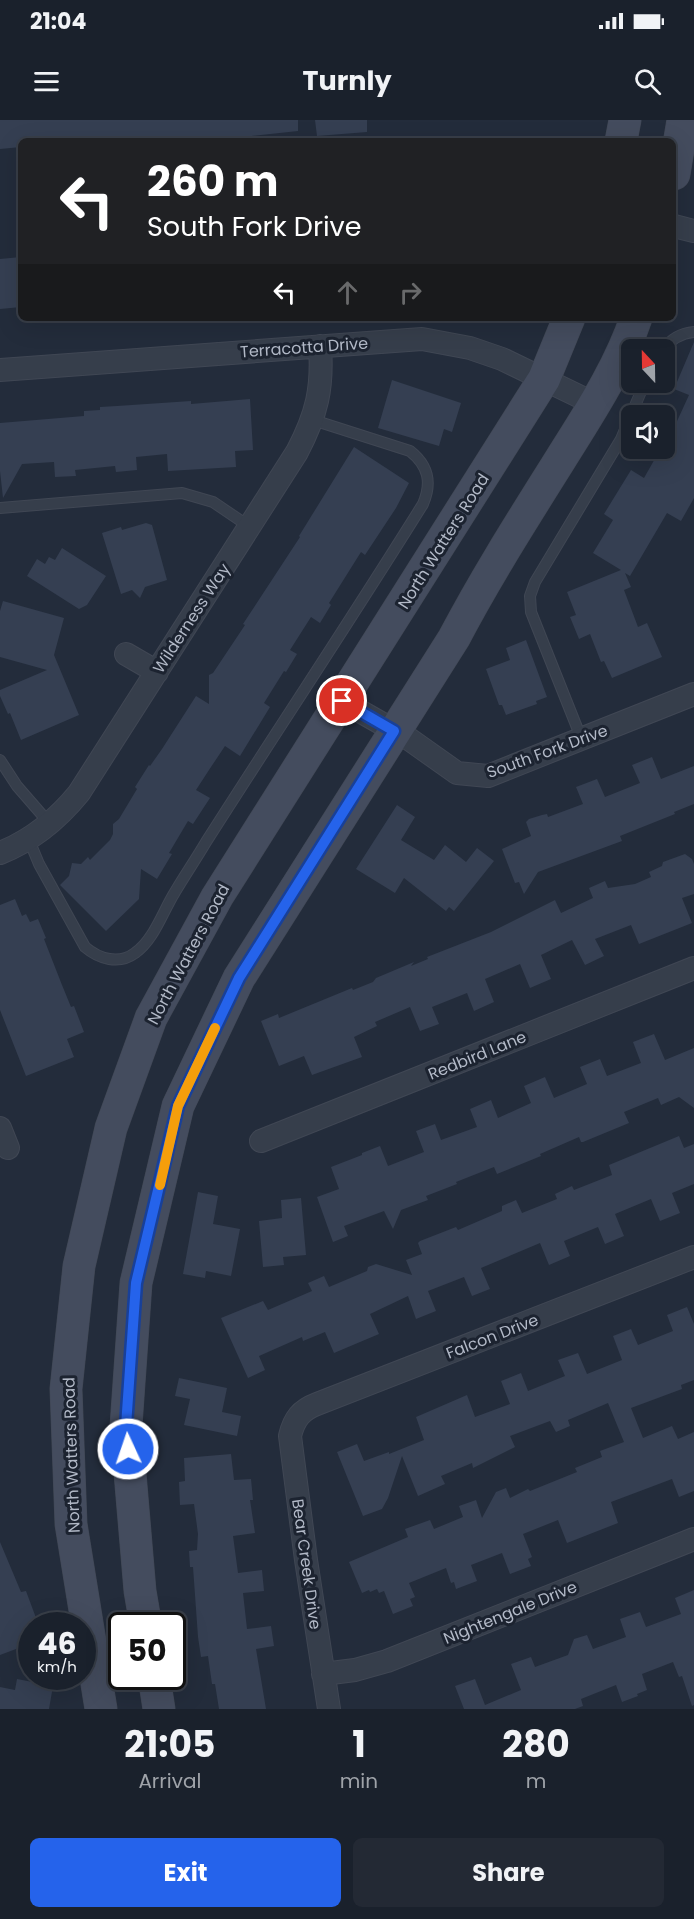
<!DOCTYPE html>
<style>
body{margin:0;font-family:Poppins,sans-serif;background:#232934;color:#f1f3f6;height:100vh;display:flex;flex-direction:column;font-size:22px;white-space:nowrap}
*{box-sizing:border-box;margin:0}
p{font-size:20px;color:#9fa3a9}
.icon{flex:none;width:33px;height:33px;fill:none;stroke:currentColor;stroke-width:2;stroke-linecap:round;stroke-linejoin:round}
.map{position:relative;height:1589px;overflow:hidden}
.side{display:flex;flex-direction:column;background:#1a212c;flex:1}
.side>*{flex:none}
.top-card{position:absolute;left:18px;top:18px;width:658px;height:183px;border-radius:9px;box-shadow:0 6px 24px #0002,0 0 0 2px #383e48;background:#202124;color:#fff;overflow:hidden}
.needle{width:39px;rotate:338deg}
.fabs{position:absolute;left:621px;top:219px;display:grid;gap:12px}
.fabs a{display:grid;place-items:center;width:54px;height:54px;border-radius:9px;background:#1a212c;box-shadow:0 6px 24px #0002,0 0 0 2px #383e48;font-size:30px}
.speed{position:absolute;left:18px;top:1492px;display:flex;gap:12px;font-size:30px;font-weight:700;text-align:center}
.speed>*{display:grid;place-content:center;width:78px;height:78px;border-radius:50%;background:#1a212c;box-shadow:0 6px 24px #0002,0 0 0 2px #383e48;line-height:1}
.speed small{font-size:15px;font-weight:400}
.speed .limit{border:3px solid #111;border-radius:9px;background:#fff;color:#111}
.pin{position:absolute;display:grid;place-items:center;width:51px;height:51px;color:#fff;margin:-26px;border:3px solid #fff;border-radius:50%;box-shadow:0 2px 6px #0007}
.me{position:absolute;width:66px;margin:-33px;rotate:357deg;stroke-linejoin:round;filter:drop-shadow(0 0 4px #0008)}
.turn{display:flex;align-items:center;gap:21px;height:126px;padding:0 30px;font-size:27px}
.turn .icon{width:78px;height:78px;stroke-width:2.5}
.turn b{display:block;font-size:42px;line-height:51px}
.lanes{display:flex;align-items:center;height:57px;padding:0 30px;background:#0003;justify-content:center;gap:30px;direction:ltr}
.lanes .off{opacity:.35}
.eta{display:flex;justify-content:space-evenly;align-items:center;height:102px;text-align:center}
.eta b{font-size:36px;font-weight:700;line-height:42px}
.cta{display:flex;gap:12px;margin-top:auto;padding:12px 30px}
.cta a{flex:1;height:69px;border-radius:9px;background:#2563eb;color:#fff;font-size:24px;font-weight:700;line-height:69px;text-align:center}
.cta a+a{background:#232934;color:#f1f3f6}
.status{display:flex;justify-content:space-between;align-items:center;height:42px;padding:0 30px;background:#1a212c;direction:ltr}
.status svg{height:16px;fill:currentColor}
header{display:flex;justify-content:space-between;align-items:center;height:78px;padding:0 30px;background:#1a212c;font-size:27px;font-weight:700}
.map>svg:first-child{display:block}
.building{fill:#353f52}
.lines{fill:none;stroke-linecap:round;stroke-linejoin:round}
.service-casing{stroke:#404754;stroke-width:12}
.minor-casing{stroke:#404754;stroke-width:24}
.secondary-casing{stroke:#404754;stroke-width:33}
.service{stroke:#363e4b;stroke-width:10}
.minor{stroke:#363e4b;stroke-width:22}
.secondary{stroke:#444c5e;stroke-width:32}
.route-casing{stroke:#184099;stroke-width:15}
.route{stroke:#2563eb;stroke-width:10}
.slow{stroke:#f59e0b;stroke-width:10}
.labels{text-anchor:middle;stroke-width:6;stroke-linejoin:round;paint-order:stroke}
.street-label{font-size:16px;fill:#b2b9c7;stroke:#1c2330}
</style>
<div class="status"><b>21:04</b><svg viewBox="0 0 49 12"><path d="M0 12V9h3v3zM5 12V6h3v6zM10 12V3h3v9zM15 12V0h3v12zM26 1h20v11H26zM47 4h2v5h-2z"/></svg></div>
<header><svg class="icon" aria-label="menu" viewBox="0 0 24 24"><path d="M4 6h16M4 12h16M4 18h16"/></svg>Turnly<svg class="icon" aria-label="search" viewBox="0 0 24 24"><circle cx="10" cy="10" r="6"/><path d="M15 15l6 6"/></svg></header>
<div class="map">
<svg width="694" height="1589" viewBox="0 0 694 1589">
<rect width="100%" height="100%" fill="#232c3b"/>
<path class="building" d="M0 0H298V11L233 18V20L221 21H21V27L0 29Z
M315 0H367V12L317 16Z
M21 137V187L0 189V139Z
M694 222V378L681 401 667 393 630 456 625 453 631 467 624 470 638 507 647 503 662 537 612 558 604 541 601 542 590 514 579 519 570 497 576 495 567 472 621 450 593 433 613 400 604 394 631 350 644 358 661 328H664V306L673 310 689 275 674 269Z
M392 260 461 283 452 312 444 309 439 326 378 308Z
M250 279 253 330 235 331 236 347 168 351 167 334 136 337 137 350 116 352 115 346 75 350 76 356 55 357 54 342 22 344 3 378 0 351V303L84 296V291L100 290V287L117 286 191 281V284Z
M354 327 409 363 396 388 365 435 361 432 329 483 331 485 320 503 311 497 290 530 297 534 286 552 284 551 264 583 270 587 240 636 225 626 209 650 196 670 210 678 193 704 188 701 169 733 172 734 157 759 141 749 139 779 106 811 60 765 69 756 72 743 81 744 88 737 90 740 110 720 113 714V704L119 699 137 669 135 667 149 645 150 646 162 629 196 576 209 584V555L213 553 245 505 243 504 300 417 299 416Z
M146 403 152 405 167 460 145 467 140 478 132 470 121 474 102 413 121 407 122 410Z
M62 428 106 456 87 485 79 489 27 456 37 439 45 444 49 437 55 440Z
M3 481 64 498 54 535 79 595 21 620 10 593 8 594 0 576V570L47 550 0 537V491Z
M526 520 547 577 536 581 537 584 506 595 502 585H499L486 549 510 540 506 528Z
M652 637 661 659 694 646V684L674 692 675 694 620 716 622 721 538 752 524 774 519 762 515 763 502 729 531 716 526 702 529 699 542 695 547 694 548 697 583 684 576 667 597 659 605 677 640 663 632 645Z
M397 685 415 697 401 720 434 740 445 725 466 742 477 728 494 741 454 791 449 787 446 791 404 758 395 773 356 749Z
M685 734 692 739 694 744V774L682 778 692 803 639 824 631 805 595 819 604 836 585 845 572 820 541 835 551 859 530 868 520 844 485 859 494 882 474 891 467 873 432 887 439 904 420 911 410 887 375 902 377 906 354 917 362 937 312 955 304 936 279 946 261 901 278 894 279 898 352 868 353 870 373 862 376 858 414 842 411 846 428 839 427 837 491 812 555 780 561 793 593 778 589 768 605 761 608 768 635 764 651 757 649 752 662 746 663 742Z
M15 779 22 796 26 794 30 802 38 799 46 818 44 819 62 865 71 887 74 886 84 912 67 919 74 937 26 956 0 890V785Z
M654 914 665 940 694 928V988L679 977 661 985 658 978 624 992 629 1003 583 1022H581L579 1017 540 1034 541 1036 497 1054 494 1047 456 1062 457 1064 426 1076 428 1080 401 1090 393 1109 384 1091 344 1106 348 1116 333 1122 317 1077 339 1069 331 1047 362 1035V1033L380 1026 388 1046 424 1032 416 1011 435 1004 441 1020 477 1007 470 989 491 980 498 998 531 983 524 966 545 957 554 978 587 964 580 947 600 939 607 956 641 943 633 922Z
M679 1016 684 1028 694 1024V1064L672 1073 680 1093 660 1101 651 1079 615 1094 624 1116 605 1124 598 1107 564 1121 570 1136 549 1145 540 1123 481 1148 490 1169 472 1176 464 1157 428 1171 436 1191 416 1199 408 1176 370 1194 379 1214 334 1233 325 1212 303 1221 302 1217 259 1236 265 1250 248 1258 221 1198 263 1181 268 1190 312 1171 308 1163 324 1156 329 1167 367 1151 368 1147 376 1144 412 1155 406 1140 422 1134 418 1123 420 1121 456 1107 458 1110 502 1091V1086L516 1080 522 1093 557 1079 555 1074 572 1066 574 1070 612 1055 609 1045Z
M198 1072 218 1076 213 1104 240 1109 231 1156 206 1151 205 1158 183 1154Z
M301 1078 306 1135 283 1137 284 1145 263 1147 259 1101 282 1098 281 1080Z
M687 1187 694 1204V1260L681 1265 682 1269 631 1288 643 1318 672 1306 678 1319 694 1312V1371L679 1377 672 1359 611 1382 618 1403 567 1423 558 1400 523 1414 532 1437 528 1439 531 1446 510 1454 502 1433 471 1445 477 1461 456 1469 454 1462 451 1463 446 1448 409 1463 415 1477 410 1479 413 1486 393 1494 384 1471 379 1473 377 1469 370 1472 369 1470 362 1473 349 1442 408 1417 405 1409 430 1400 434 1409 463 1397 459 1386 476 1380 482 1398 496 1372 506 1368 510 1378 528 1369 530 1371 577 1352 575 1348 602 1337 600 1331 624 1322 608 1283 568 1300 570 1306 556 1312 550 1301 510 1316 515 1327 473 1348 472 1343 441 1356 445 1364 418 1376 402 1336 388 1378 382 1389 363 1396 337 1332 357 1324 364 1341 389 1332V1334L424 1320 416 1297 467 1275 475 1297 510 1284 501 1261 521 1253 528 1271 565 1256 558 1240 578 1233 587 1254 622 1240 613 1216 631 1209 638 1225 673 1211 667 1195Z
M179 1258 227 1268 222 1292 241 1296 237 1316 184 1305 190 1279 175 1276Z
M231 1334 234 1360 251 1359 253 1380H250L255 1413 233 1416 238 1453 262 1450 264 1471 243 1473 247 1509 271 1506 274 1526 256 1529 266 1589H219L215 1564H212L208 1536 201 1537 198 1517 193 1447H190L189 1431 197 1430 198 1414 194 1384 180 1385 179 1362 185 1361 184 1338Z
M0 1422 21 1472 26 1471 39 1506H32V1523L0 1535Z
M694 1470V1585L692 1586 682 1556 679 1557 673 1542 642 1554 647 1570 637 1574 638 1576 622 1582 616 1565 581 1579 583 1586 575 1589H464L455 1566 475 1559 485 1585 521 1570 511 1544 531 1537 535 1547 568 1535 574 1519 587 1515 593 1529 626 1517 620 1499 640 1492 646 1507 681 1494 675 1478Z
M17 1559 53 1566 49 1589H0V1567L15 1570Z"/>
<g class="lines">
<defs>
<path id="service" d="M663 230C671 219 681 213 694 212
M0 388 182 373 213 382 250 407
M582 620 531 492 530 476 535 462 621 319 645 262
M0 640 17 666 50 704
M29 720 39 744 85 827C99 839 119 845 135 833 154 820 163 791 175 772 185 755 196 739 206 722 278 609 352 498 423 384 432 363 429 346 410 331L313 300"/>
<path id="minor" d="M674 106 694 111
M0 250 422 219 470 228 502 239 595 284
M126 534 157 552
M342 581 409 619 457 653 488 656 694 574
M0 733C33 720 57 700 79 673L297 332C317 294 323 268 320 226
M0 1008 8 1028
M261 1021 694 848
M323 1554 355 1550 387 1541 694 1419
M329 1589 306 1440 290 1316C294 1299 301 1290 317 1284L694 1137"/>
<path id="secondary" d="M621 21 625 0
M674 54 683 0
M146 1506 140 1471 126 1306 136 1163 178 986 239 858 454 518C486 457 523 399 560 340 588 295 619 249 636 198
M154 1557 159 1589
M101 1589 71 1404 66 1269 79 1146 111 1008 151 898 217 777 544 259 569 198"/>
</defs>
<use href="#service" class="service-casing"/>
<use href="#minor" class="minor-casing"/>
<use href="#secondary" class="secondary-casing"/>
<use href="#service" class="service"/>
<use href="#minor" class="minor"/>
<use href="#secondary" class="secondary"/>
</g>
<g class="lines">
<defs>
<path id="route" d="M128 1329 126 1306 136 1163 178 986 239 858 394 611 342 581"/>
</defs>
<use href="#route" class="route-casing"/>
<use href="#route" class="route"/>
<path class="slow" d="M160 1065 178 986 215 908"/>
</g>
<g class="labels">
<g class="street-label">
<text transform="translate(304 227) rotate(-4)" y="6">Terracotta Drive</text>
<text transform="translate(443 421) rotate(-58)" y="6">North Watters Road</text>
<text transform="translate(191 498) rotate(-57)" y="6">Wilderness Way</text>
<text transform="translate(547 631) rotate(-20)" y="6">South Fork Drive</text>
<text transform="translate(188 834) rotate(-62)" y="6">North Watters Road</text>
<text transform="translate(477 935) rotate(-22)" y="6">Redbird Lane</text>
<text transform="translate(492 1216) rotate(-21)" y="6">Falcon Drive</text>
<text transform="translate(71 1335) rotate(-92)" y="6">North Watters Road</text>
<text transform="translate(307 1444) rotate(82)" y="6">Bear Creek Drive</text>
<text transform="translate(510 1492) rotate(-22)" y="6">Nightengale Drive</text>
</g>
</g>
</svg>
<div class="fabs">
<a><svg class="needle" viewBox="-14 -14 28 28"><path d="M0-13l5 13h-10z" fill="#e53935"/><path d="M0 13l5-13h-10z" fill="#9fa3a9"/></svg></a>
<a><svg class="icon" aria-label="sound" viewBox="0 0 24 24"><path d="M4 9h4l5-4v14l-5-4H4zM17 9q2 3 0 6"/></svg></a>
</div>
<div class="speed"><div>46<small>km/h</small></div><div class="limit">50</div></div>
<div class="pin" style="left:342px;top:581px;background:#d93025"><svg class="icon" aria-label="arrive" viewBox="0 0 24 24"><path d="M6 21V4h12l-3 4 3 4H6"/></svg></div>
<svg class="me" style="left:128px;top:1329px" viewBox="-20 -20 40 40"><circle r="17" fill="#2563eb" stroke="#fff" stroke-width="3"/><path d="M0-11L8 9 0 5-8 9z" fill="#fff"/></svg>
<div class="top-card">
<div class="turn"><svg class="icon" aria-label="left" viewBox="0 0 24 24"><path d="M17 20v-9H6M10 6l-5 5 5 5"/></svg><div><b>260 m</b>South Fork Drive</div></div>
<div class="lanes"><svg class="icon" aria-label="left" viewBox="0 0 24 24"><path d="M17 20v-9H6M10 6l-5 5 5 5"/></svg><svg class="icon off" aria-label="ahead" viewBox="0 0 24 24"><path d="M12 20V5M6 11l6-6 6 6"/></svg><svg class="icon off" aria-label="right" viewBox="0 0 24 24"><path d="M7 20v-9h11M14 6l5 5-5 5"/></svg></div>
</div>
</div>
<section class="side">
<div class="eta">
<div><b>21:05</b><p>Arrival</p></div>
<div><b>1</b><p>min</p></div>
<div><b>280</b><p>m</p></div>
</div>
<div class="cta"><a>Exit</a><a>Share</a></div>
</section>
